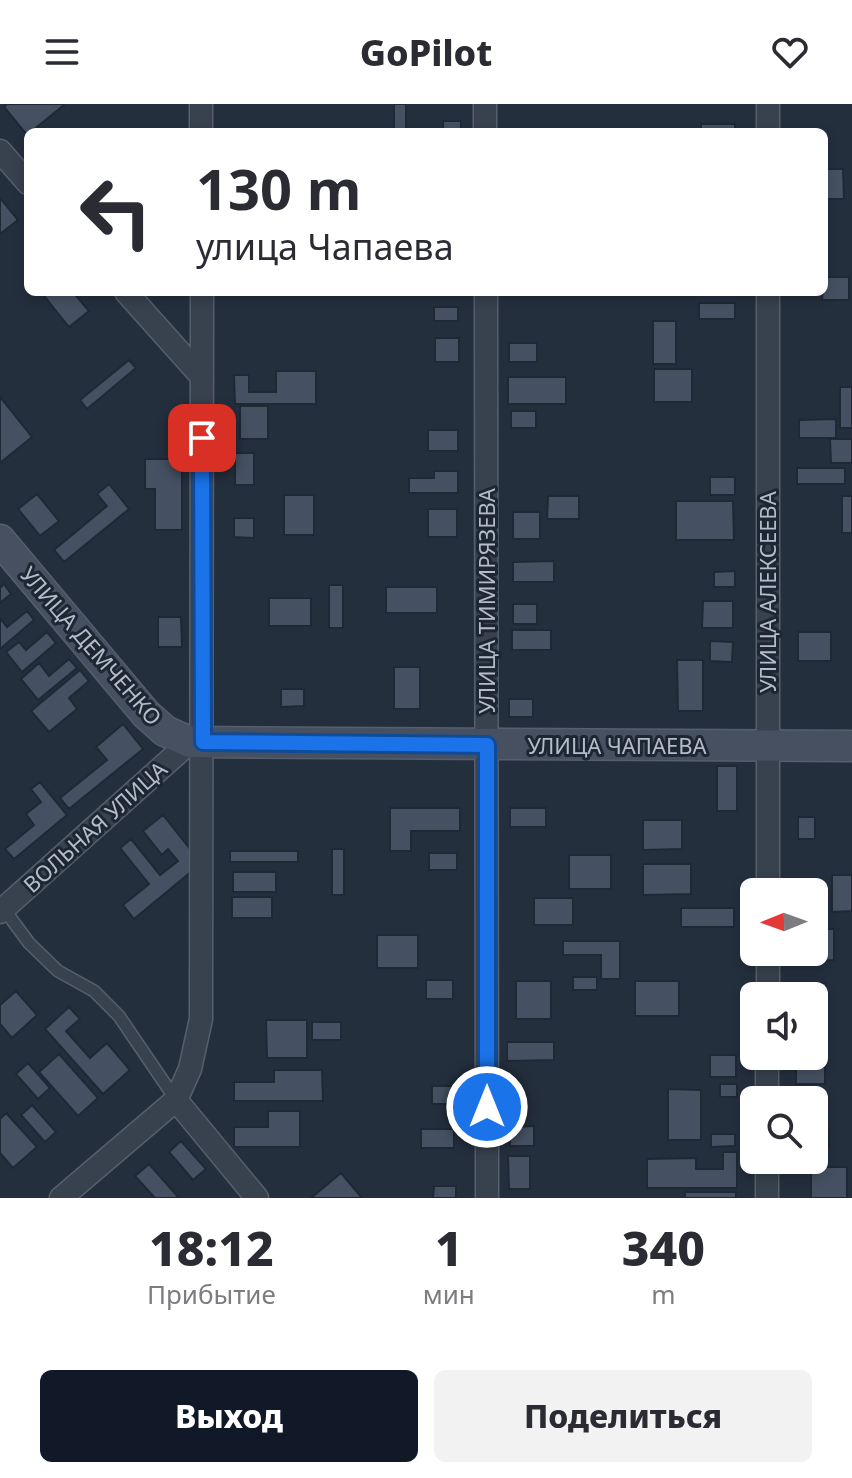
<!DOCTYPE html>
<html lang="ru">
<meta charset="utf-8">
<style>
body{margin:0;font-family:"Noto Sans",sans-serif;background:#f2f2f3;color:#2b2b33;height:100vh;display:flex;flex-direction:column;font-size:30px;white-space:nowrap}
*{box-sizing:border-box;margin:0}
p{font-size:26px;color:#7c7c81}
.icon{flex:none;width:44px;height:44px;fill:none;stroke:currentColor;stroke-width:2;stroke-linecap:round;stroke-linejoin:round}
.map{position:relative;height:1094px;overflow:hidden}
.details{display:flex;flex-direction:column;background:#fff;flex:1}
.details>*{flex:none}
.banner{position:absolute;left:24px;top:24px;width:804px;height:168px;border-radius:12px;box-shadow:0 4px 12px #0003;background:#fff;color:#2b2b33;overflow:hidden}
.needle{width:52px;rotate:269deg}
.buttons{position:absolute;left:740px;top:774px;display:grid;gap:16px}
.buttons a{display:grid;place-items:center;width:88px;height:88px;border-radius:12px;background:#fff;box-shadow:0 4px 12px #0003;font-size:40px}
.pin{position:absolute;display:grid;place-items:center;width:68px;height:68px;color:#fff;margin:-34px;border-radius:16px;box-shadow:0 4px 12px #0006}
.me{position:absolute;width:88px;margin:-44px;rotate:0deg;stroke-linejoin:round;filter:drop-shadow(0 0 6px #0008)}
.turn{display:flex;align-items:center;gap:28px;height:168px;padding:0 40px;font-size:36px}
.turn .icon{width:104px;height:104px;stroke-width:2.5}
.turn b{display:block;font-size:56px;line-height:68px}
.eta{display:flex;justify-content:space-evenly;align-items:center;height:136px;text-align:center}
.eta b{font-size:48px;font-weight:800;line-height:56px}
.button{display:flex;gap:16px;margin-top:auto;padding:16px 40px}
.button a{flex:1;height:92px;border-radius:12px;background:#111827;color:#fff;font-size:32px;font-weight:800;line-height:92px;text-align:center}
.button a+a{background:#f2f2f3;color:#2b2b33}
header{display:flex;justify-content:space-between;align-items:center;height:104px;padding:0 40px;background:#fff;font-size:36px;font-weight:800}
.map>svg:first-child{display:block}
.building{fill:#455162;stroke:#1f2835;stroke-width:2}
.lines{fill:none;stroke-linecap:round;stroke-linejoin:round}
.lane-casing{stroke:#565f6c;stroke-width:14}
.street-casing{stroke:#565f6c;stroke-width:25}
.secondary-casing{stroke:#565f6c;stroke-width:33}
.lane{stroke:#38414e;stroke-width:11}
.street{stroke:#38414e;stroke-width:22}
.secondary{stroke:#465061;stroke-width:30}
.route-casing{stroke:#114b97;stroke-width:20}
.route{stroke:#1a73e8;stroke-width:14}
.labels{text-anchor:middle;stroke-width:6;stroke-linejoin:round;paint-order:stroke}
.street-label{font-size:22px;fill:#b4bcc9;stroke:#1d2633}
</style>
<header><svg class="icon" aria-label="menu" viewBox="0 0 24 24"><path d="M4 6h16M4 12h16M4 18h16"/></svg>GoPilot<svg class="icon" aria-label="heart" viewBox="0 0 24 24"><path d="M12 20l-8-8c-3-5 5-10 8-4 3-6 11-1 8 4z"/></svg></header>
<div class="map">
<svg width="852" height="1094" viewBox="0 0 852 1094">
<rect width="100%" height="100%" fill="#242f3e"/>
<path class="building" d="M7 0H64V1L27 31 4 3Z
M394 0H406V28H394Z
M443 17H461V28H443Z
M701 20H735V28H701Z
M824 65H843L844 95H824Z
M0 94 18 116 0 130Z
M824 173H849V196H822Z
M41 188H73L89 207 69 223Z
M699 199H735V215H699Z
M434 203H458V217H434Z
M653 217H676V260H653Z
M435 234H459V258H435Z
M509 239H537V258H509Z
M129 256 136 264 87 305 80 296Z
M654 265H692V298H654Z
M276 267H316V300H235L234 271H249V288H276Z
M508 273H566V300H508Z
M840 283H852V324H840Z
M0 293 32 333 0 359Z
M240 302H268V335H240Z
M511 307H536V324H511Z
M836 315V334H799V316Z
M428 326H458V347H428Z
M830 335H852V359H831Z
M235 349H254V381H235Z
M145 355H182V426H155V385H145Z
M797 364H845V380H797Z
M434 367H458V389H409V374H434Z
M710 373H735V391H710Z
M109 380 129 405 64 458 54 446 107 402 97 390Z
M37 390 59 417 40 432 18 405Z
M284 391H314V431H284Z
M548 392H579V415H547Z
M842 392H852V429H842Z
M676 397H733L734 436H676Z
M428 405H457V433H428Z
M513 408H540V435H513Z
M234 414H254V434L234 433Z
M554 457V478H513V458Z
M735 467V483H714V468Z
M4 480 11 490 0 499V484Z
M329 481H343V524H329Z
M386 483H437V509H386Z
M269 494H311V522H269Z
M703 497H733V524H702Z
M513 500H537V520H513Z
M27 507 34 516 0 545V514L7 523Z
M158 513H181L182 543H158Z
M512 526H551V546H512Z
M47 528 56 539 22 568 6 548 19 538 26 546Z
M798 528H831V557H798Z
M710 537 733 538 732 558 710 557Z
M69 555 77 564 38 596 21 575 39 559 49 572Z
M677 556H703V607H678Z
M394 563H420V605H394Z
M80 566 89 577 69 594 77 605 49 628 31 607Z
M281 585H304V602L281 603Z
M509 595H533V613H509Z
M123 620 143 645 69 705 60 694 107 656 96 643Z
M717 662H737V707H717Z
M40 678 67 711 14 755 5 745 34 721 26 710 41 698 31 685Z
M390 704H460V727H411V747H390Z
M510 704H546V723H510Z
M163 711 190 745 192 767 134 815 123 801 149 780 120 744 131 735 160 771 178 757 168 745 162 751 143 727Z
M798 713H815V735H798Z
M643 716H682V745L643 746Z
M332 745H344V791H332Z
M230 747H298V758H230Z
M429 749H457V766H429Z
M569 751H611V785H569Z
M643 760H691V790L643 791Z
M233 768H276V788H233Z
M832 771H852V807L832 808Z
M232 793H272V814H232Z
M534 794H573V821H534Z
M681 804H734V823H681Z
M814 825H834V856L798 857V848H814Z
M377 831H418V864H377Z
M563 837H620V875H601V851H563Z
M573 873H597V886H573Z
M426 876H453V895H426Z
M516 877H551V915H516Z
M635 877H679V912H635Z
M812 879H826L827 929H814Z
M16 887 37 911 12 934 0 920V901Z
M69 903 80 915 66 927 90 954 107 939 130 966 103 990 45 925Z
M266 916H307V954H267Z
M312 918H341V936H312Z
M507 938H554V956L507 957Z
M59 950 98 994 78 1012 39 968Z
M710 951H736V973H710Z
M28 959 50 984 38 995 16 970Z
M796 963H825V980H796Z
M274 966H322L323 997H234V978H274Z
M720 980H737V993H720Z
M432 982H453V1000H432Z
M668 985 701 986V1036H668Z
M32 1001 56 1028 45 1038 21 1011Z
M268 1007H300V1043H234V1023H268Z
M6 1009 37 1043 13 1064 0 1049V1015Z
M534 1022V1042H510V1023Z
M421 1025H454V1044H421Z
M814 1026H828L829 1043H814Z
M711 1030H735V1042L711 1043Z
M181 1037 206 1065 193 1076 169 1048Z
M723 1048H737V1084H647V1055L696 1054V1065H723Z
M508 1052H530V1085H509Z
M149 1060 179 1094H155L135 1072Z
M811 1063H847V1094H811Z
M341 1069 362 1094H311Z
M434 1082H456V1094H433Z
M685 1088H736V1094H685Z"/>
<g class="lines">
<defs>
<path id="lane" d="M4 805 29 839 58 867 94 887 119 912 176 996"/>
<path id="street" d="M201 0V28
M485 0V28
M768 0V28
M0 47 28 79
M126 188 202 273
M486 188 487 1094
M768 788V188
M0 808 190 638
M768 892V848
M176 996 257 1094
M767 996V952
M61 1094 176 996 190 965 201 915 202 188
M767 1094V1056"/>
<path id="secondary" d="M0 436 146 610 165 627 190 638 852 642"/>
</defs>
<use href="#lane" class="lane-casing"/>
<use href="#street" class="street-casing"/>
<use href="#secondary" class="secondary-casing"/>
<use href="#lane" class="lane"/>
<use href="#street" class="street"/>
<use href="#secondary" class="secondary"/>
</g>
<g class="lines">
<defs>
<path id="route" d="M202 334 203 638 487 641V1003"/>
</defs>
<use href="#route" class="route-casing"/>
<use href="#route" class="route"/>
</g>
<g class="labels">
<g class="street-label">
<text transform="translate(768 488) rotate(-90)" y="8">УЛИЦА АЛЕКСЕЕВА</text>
<text transform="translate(487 497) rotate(-90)" y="8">УЛИЦА ТИМИРЯЗЕВА</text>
<text transform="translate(91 542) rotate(49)" y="8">УЛИЦА ДЕМЧЕНКО</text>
<text x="617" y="650">УЛИЦА ЧАПАЕВА</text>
<text transform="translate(95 723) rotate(-42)" y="8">ВОЛЬНАЯ УЛИЦА</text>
</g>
</g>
</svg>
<div class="buttons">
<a><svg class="needle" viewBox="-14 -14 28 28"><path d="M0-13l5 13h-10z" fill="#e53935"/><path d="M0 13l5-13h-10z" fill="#7c7c81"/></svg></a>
<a><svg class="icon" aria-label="sound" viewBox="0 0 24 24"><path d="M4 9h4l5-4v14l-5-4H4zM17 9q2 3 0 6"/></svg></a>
<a><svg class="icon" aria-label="search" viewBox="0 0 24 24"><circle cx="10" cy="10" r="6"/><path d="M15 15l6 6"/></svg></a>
</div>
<div class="pin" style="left:202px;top:334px;background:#d93025"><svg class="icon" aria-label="arrive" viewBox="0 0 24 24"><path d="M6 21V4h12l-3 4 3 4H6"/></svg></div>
<svg class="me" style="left:487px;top:1003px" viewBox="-20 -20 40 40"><circle r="17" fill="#1a73e8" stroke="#fff" stroke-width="3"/><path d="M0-11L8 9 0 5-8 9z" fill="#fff"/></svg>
<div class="banner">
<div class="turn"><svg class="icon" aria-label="left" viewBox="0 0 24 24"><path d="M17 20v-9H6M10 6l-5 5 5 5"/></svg><div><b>130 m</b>улица Чапаева</div></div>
</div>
</div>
<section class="details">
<div class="eta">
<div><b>18:12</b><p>Прибытие</p></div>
<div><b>1</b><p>мин</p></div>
<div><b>340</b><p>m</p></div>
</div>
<div class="button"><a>Выход</a><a>Поделиться</a></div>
</section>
